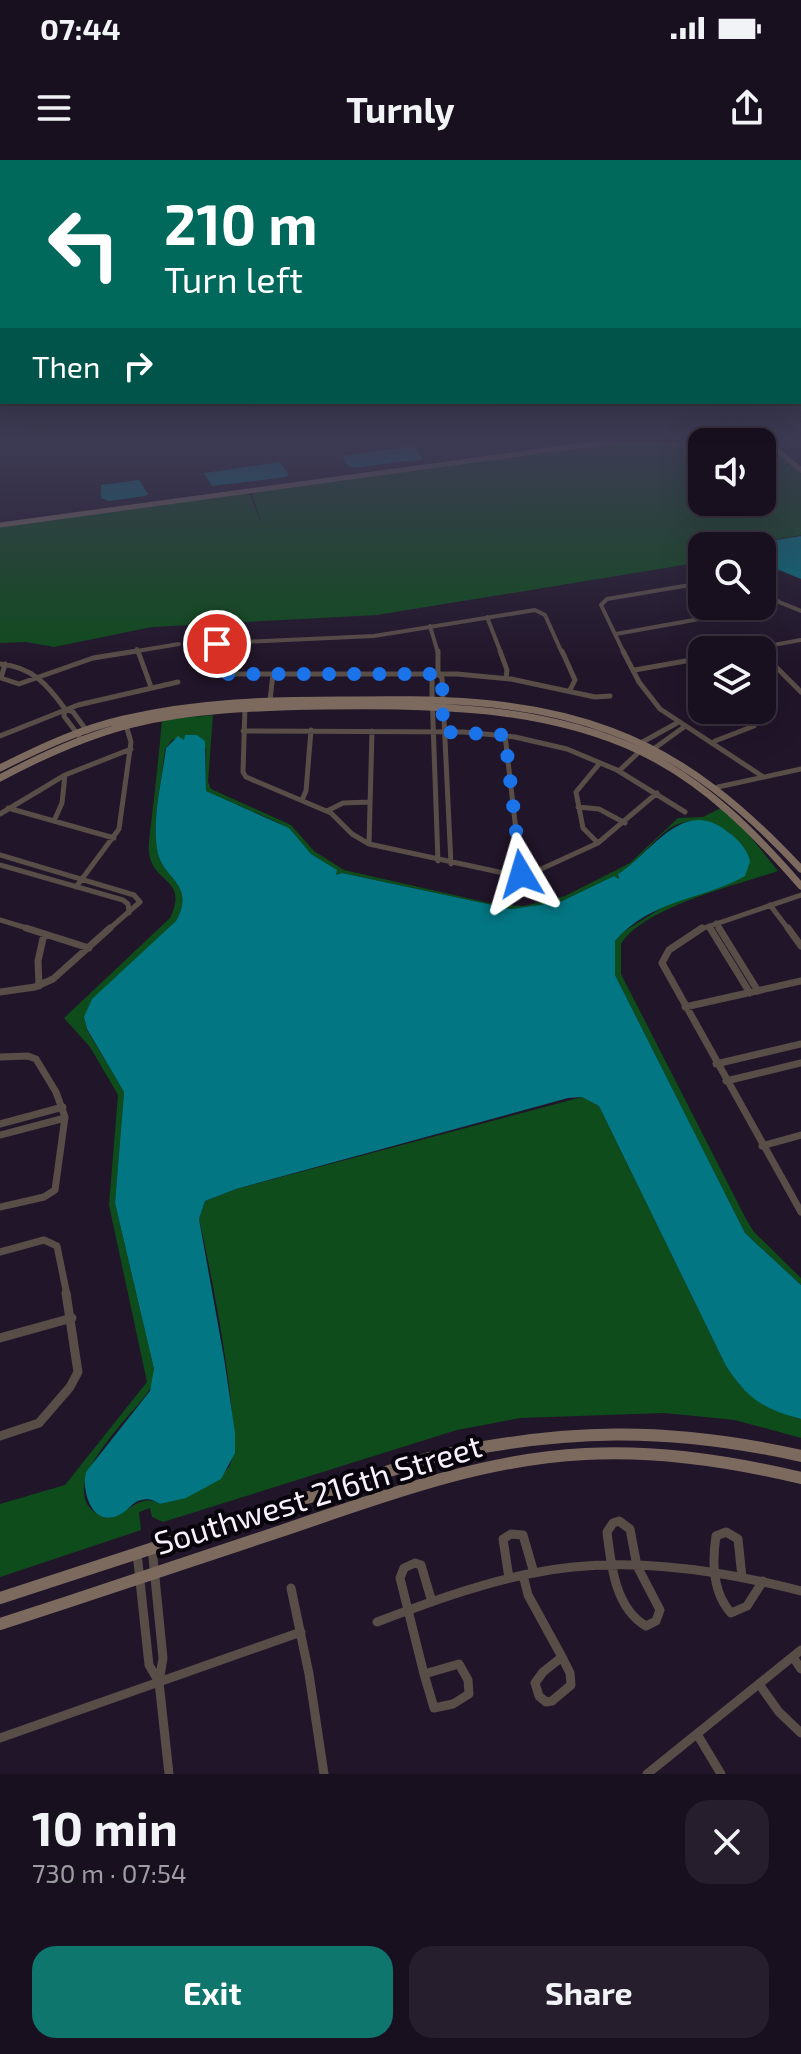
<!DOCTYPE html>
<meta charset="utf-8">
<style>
body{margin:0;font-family:"Exo 2",sans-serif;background:#261e2c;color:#f1f3f6;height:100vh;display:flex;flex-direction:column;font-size:30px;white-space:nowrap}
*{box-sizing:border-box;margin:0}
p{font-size:26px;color:#9f9da4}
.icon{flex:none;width:44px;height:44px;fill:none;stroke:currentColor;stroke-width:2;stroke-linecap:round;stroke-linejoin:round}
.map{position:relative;height:1614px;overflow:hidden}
.drawer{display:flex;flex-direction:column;background:#19101f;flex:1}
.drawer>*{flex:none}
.top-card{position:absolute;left:0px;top:0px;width:802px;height:244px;box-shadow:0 8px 32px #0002,0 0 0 2px #37303d;background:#00695c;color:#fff;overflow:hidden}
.controls{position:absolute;left:688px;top:268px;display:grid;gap:16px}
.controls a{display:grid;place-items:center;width:88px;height:88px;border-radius:16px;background:#19101f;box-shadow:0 8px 32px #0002,0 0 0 2px #37303d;font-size:40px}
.pin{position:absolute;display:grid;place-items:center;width:68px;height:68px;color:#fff;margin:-34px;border:4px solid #fff;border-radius:50%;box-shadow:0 2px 8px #0007}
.me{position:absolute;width:88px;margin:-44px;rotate:353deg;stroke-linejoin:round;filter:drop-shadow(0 0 6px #0008)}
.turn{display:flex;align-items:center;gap:28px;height:168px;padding:0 32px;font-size:36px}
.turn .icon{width:104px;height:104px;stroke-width:2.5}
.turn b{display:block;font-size:56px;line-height:68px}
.then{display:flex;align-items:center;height:76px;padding:0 32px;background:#0003;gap:16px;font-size:30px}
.round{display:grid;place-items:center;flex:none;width:84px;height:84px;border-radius:24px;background:#261e2c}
.summary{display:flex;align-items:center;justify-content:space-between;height:136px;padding:0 32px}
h1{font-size:48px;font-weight:700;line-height:60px}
.cta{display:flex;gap:16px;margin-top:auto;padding:16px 32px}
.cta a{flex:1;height:92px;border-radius:24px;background:#0f766e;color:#fff;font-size:32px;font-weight:700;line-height:92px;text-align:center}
.cta a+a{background:#261e2c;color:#f1f3f6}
.status{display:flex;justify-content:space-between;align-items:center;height:56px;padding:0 40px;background:#19101f;direction:ltr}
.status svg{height:22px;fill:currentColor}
header{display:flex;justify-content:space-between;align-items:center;height:104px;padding:0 32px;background:#19101f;font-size:36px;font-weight:700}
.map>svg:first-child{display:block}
.green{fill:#0e4c1b;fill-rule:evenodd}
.water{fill:#027682}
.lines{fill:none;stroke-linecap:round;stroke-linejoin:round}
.street-far3{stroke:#594d47;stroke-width:4}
.street-far2{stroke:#594d47;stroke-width:5}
.street-far1{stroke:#594d47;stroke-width:7}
.street{stroke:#594d47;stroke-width:9}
.secondary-far2{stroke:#7d6a5f;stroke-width:5}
.secondary-far1{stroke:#7d6a5f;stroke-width:7}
.secondary{stroke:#7d6a5f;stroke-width:12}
.route{stroke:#1a73e8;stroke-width:14;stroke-dasharray:0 25.2}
.labels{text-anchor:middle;stroke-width:8;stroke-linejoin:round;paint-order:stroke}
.near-street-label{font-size:32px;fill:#f8f1fd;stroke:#08040b}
</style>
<div class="status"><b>07:44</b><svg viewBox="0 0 49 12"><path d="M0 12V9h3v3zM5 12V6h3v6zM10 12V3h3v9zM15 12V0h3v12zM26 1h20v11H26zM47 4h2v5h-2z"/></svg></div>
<header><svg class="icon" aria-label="menu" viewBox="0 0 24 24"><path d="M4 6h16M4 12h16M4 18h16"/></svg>Turnly<svg class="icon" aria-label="share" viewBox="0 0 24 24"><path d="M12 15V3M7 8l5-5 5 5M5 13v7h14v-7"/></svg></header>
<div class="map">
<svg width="801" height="1614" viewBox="0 0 801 1614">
<rect width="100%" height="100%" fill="#211529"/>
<path class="green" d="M626 281H762L801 312V375L741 386H702V402L377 455 152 467 54 487 26 482 0 483V366L243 333 250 335 262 365 252 334 263 330ZM702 282H762V342H702Z
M213 555 208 622 211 629 291 665 314 691 344 710 498 745 524 746 565 736 630 703 678 658 703 657 721 648 741 665 778 711C736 725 644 747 621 784V814L746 1059 754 1072 801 1118V1125L745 1073 615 815V781L623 772 671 742 732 675C716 661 691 656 672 667 655 677 639 702 618 714L619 719 614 716 560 742 511 749 342 713 336 715V710L311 694 281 664 206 631V588L173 579 165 589C162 620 152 657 157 689 161 720 197 722 176 761L84 857 87 870 124 932 115 1043 154 1209C154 1218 153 1225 148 1232 132 1256 51 1328 99 1355 122 1368 134 1329 160 1344 182 1339 215 1325 229 1307 246 1283 208 1096 199 1059L205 1041 236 1029 582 937 599 946 726 1206C746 1235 767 1250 801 1259V1278L735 1260 664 1253 520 1258 457 1270 163 1362 152 1357 150 1348 139 1352 141 1370 0 1417V1344L65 1325 147 1222 109 1045 118 935 90 887 64 858 170 758C189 718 153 724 149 693 148 681 151 667 152 655 156 623 159 592 162 560Z"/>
<path class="water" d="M414 286 423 299 353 308 346 304 343 296Z
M280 302 289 315 286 317 212 326 204 313Z
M139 320 148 334 145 336 109 341 101 338V325Z
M801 376V419L762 403V386H741Z
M185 575H197L205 581 206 631 289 668 311 694 337 710 336 715 342 713 511 749 560 742 614 716 619 719 618 714C652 693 683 635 728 672 738 679 748 690 750 702L745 716C703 740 651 739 615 781V815L745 1073 801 1125V1259C763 1249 748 1239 726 1206L599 946 582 937 568 938 236 1029 205 1041 199 1059 224 1198 235 1273V1293L221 1319 186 1338 160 1344C153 1340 149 1338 141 1340 132 1342 129 1350 121 1354 93 1370 81 1332 86 1312L150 1231 154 1209 115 1043 124 932 87 869 84 857 92 839 176 761C197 722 161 720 157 689 152 657 162 620 166 588L178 576 184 580Z"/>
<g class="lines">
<path class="street-far3" d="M762 435 801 451
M487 457 501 493
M430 466 438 493
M616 474 766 447 778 441
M137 489 138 493
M745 490 801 480
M125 493 179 484
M209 493 211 487 219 483 374 476 535 450 545 455 562 493
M624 493 601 445 607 439 702 423"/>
<path class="street-far2" d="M138 491 151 527
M210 491 206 500 210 510 221 514H457L511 519 595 537 610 536
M438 491V514L442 518 451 704
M500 491 507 510 506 518
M562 491 575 520 570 530
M623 491 639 522 660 549 762 616
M762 493 801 532
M0 504C32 507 47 524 65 549L64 556 79 576
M5 504 1 518 19 524 93 498 137 491
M635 510 702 498
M436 515 432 518V534L438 701
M270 540 273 514
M245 547 243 612 246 617 331 653 352 674 369 684 513 715 539 710 598 683 657 633
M65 549 73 552 87 571
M243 571 464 572 515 577 567 589 617 610 685 652
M505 575 521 714
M0 576 78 545 178 522
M715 581 754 566 755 560 746 550
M639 584 677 563
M652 590 684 567
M619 611 640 591
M718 627 801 609
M302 640 306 631 311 570
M578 647 599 649 625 663
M8 648 114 678
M327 651 343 643 370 642
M0 654 65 615 131 589
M54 661 62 643 65 615
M598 683 583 668 576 632 600 603
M369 684 372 571
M0 695 134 735 140 742 108 770
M0 705 123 740 128 744 129 753
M76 727 119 669 131 582 126 565
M770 745 789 770
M0 760 33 770
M716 763 721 770
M709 766 712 770
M698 770 801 735"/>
<path class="street-far1" d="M26 768 89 788
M702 768 669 790 662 803 801 1052
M710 768 750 833
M719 768 758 831
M788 768 801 786
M39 826 38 801 44 774
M0 832 35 827 53 819 110 768
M685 847 801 821
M0 897 28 896 36 899 56 932 65 957 55 1030 44 1037 0 1047
M716 904 801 884
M726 921 801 903
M0 964 63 947
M0 975 65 958
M762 986 801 975
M0 1092 44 1080 57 1086 67 1135"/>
<path class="street" d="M0 1178 72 1158
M0 1276 39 1263 70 1227 78 1212 66 1133
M619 1361 630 1369 637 1406 660 1450 656 1461 646 1466C615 1448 611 1405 607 1372L613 1363Z
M152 1388 163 1498 159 1522 169 1614
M137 1393 149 1505 159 1522
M523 1415 528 1435 562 1497
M742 1417 738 1379 726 1372 716 1376C712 1402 712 1432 731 1453L747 1446 763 1421
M509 1418 503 1379 511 1374 523 1375 534 1413
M291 1428 309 1514 324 1614
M377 1462C427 1443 476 1425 528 1414 619 1395 712 1408 801 1431
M562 1497 570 1513 571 1525 552 1541 546 1542 539 1536 535 1523 543 1512Z
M793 1497 801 1509
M459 1504 468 1520 469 1534 453 1544 434 1548 424 1514Z
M424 1514 400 1418 404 1408 415 1403 421 1405 432 1442
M759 1524 779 1552 801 1573
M697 1574 721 1614
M0 1578 301 1472
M647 1614 801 1490"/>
<path class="secondary-far2" d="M766 281 801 310
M0 365 614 281"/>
<path class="secondary-far1" d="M0 608C40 588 80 569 124 559 195 542 268 540 341 540 434 539 524 538 611 571 687 599 747 651 801 709
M0 618C41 596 83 577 128 565 192 549 260 547 326 546 432 545 542 545 640 591 705 622 755 673 801 726"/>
<path class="secondary" d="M0 1438 429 1298C562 1268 668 1266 801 1296
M0 1464C96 1433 192 1401 287 1369 384 1336 482 1299 585 1294 658 1290 730 1301 801 1318"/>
</g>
<linearGradient id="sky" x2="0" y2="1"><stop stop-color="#120c17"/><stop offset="0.55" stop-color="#3d3b54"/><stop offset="1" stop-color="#3d3b54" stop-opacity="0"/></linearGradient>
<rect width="801" height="507" fill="url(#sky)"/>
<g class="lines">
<path class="route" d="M217 484C206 488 203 501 210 510L220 514H438L442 518 443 572 505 575 521 714"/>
</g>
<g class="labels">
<g class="near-street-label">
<text transform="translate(318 1335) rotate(-17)" y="11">Southwest 216th Street</text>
</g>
</g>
</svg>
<div class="controls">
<a><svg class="icon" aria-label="sound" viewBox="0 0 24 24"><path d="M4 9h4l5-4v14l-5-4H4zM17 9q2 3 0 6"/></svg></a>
<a><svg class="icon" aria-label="search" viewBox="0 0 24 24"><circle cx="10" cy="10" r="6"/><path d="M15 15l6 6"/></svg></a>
<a><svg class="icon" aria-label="layers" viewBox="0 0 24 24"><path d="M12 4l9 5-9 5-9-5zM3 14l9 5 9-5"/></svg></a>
</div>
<div class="pin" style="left:217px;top:484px;background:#d93025"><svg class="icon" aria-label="arrive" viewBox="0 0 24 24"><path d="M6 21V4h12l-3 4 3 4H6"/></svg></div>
<svg class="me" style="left:521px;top:714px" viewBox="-20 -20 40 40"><path d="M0-17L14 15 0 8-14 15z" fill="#1a73e8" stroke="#fff" stroke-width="4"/></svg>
<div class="top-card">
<div class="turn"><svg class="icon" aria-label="left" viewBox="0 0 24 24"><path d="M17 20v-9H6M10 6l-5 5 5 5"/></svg><div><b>210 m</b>Turn left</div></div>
<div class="then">Then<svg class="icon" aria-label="right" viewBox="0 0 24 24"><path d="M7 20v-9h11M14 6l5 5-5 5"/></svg></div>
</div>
</div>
<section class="drawer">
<div class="summary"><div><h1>10 min</h1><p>730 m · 07:54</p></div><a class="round"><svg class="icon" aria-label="close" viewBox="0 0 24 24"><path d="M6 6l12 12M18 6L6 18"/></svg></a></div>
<div class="cta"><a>Exit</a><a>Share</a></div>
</section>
